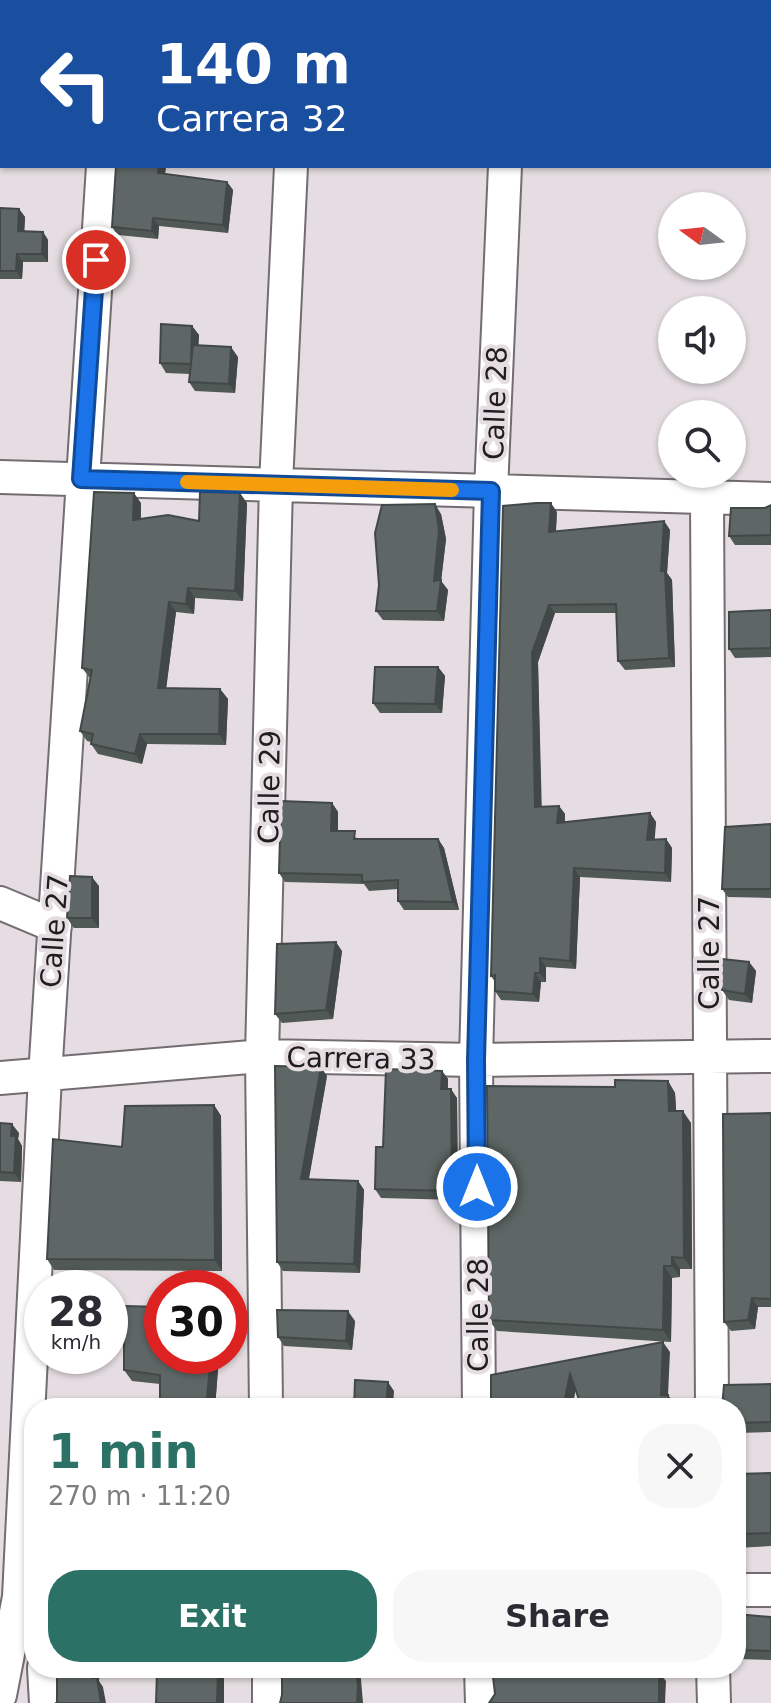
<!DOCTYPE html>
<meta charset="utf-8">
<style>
body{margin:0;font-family:"DejaVu Sans",sans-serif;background:#f7f7f7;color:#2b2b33;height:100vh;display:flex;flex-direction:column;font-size:30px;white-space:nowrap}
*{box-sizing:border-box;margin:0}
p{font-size:26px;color:#7c7c81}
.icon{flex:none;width:44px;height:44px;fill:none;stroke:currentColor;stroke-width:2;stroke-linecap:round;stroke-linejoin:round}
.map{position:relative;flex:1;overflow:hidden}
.drawer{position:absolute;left:24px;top:1398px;width:722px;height:280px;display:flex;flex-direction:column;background:#fff;border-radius:32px;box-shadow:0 2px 6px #0004}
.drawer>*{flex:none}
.banner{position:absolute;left:0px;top:0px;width:772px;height:168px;box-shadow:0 2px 6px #0004;background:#1a4fa0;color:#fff;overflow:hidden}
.needle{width:52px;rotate:285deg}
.buttons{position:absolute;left:658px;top:192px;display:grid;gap:16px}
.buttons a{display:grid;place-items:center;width:88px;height:88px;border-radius:50%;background:#fff;box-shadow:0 2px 6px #0004;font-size:40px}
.speed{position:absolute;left:24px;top:1270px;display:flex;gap:16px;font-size:40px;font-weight:700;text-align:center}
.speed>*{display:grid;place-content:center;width:104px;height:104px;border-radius:50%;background:#fff;box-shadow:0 2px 6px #0004;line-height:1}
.speed small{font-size:20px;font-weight:400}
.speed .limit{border:12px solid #d22;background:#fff;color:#111}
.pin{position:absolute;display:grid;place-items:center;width:68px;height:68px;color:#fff;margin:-34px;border:4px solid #fff;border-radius:50%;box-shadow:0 2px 8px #0007}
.me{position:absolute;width:88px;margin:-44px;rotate:0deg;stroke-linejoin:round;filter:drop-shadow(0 0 6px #0008)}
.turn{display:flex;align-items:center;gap:28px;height:168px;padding:0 24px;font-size:36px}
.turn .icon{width:104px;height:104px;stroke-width:2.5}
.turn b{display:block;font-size:56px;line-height:68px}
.round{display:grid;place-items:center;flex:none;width:84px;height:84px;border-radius:32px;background:#f7f7f7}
.head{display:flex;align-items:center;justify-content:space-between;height:136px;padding:0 24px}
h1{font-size:48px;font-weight:600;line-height:60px;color:#2b7166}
.cta{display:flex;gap:16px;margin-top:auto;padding:16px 24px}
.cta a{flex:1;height:92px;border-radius:32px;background:#2b7166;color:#fff;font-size:32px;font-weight:600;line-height:92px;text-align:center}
.cta a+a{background:#f7f7f7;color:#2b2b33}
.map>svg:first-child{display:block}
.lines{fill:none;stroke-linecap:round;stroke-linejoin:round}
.minor-casing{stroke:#736c71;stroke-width:36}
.minor{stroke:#fff;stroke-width:32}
.wall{fill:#515957}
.shaded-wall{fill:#424847}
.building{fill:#5e6765;stroke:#424847;stroke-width:2}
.route-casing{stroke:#114b97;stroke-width:20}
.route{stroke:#1a73e8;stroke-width:14}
.slow{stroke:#f59e0b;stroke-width:14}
.labels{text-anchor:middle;stroke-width:8;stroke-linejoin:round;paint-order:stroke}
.street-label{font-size:28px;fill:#201d1f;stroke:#e5dde1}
</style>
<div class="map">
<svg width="771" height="1703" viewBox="0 0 771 1703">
<rect width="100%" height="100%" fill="#e5dde1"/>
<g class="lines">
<defs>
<path id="minor" d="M115 2V0
M298 2V0
M512 2V0
M0 477 771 499
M707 499 712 1408
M0 903 55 926
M0 1078 262 1056 476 1060 771 1056
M266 1408 262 1056 276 484 291 166
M479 1408 476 1060 491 491 505 166
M736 1590H771
M44 1668 46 1703
M269 1668V1703
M481 1668 482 1703
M713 1668 714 1703
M0 1695 19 1597 45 1076 103 166"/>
</defs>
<use href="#minor" class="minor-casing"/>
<use href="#minor" class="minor"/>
</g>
<path class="wall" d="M166 166 165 174 227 182 233 190 228 233 159 226 158 239 118 235 112 227Z
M0 208 19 209 25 217 24 231 43 232 48 240V262H23L22 279H0Z
M192 326 199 335 198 345 238 357 235 393 195 391 189 382 190 374 166 373 160 363Z
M141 503V519L199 521 247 503 243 601 195 598 194 614 176 612 166 688 220 689 228 699 226 745 147 744 142 764 98 754 91 744V742L87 741 80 731 90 678 82 668Z
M771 505V545H735L729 536 765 508Z
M557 512 556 532 664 521 670 530 667 573 672 580 675 667 625 670 618 661 617 613H555L538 662 541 806H559L565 814V822L650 813 656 822 654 839H666L672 848 671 882 580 877 576 969 546 967V982H541L539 1002 501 1000 495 991V982L491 976Z
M441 514 446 539 441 581 448 590 444 621 383 620 376 611Z
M771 610V657L735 658 729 649Z
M438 667 445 676 442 713H380L373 703Z
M332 803 338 812V831L360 839H438L444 848 459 910H404L398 901V889L369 891 364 884 285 882 279 873Z
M771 824V898L728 897 722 889Z
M99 886V928H74L67 918Z
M342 951 333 1019 282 1023 275 1014Z
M749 962 756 971 752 1003 729 1000 722 990Z
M442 1071 448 1079V1089L457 1098 458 1200 381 1198 375 1189 383 1147Z
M327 1076 309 1179 358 1181 364 1190 360 1273 283 1271 277 1262Z
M668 1081 675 1093 676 1111 691 1123 692 1269H680V1277L672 1278 671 1342 497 1331 489 1320 615 1087Z
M214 1105 221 1116 222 1271 54 1270 47 1259 122 1147Z
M771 1113V1307H758L755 1329 731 1331 724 1322Z
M0 1123 19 1133 18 1139 22 1146 21 1182 0 1181Z
M355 1321 352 1350 284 1346 278 1337Z
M162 1356H219L215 1408H160V1384L132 1381 124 1370Z
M771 1384V1432L736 1433V1408Z
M771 1473V1546L736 1548V1474Z
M736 1614 771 1617V1660L736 1659Z"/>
<path class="shaded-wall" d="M159 166H166L164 181 158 173Z
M227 182 233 190 228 233 223 225Z
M19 209 25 217 24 239 18 231Z
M153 218 159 226 158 239 152 231Z
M43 232 48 240V262L42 254Z
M17 254 23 262 22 279 16 271Z
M192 326 199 335 197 374 191 364Z
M231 347 238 357 235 393 229 384Z
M134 493 141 503 140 530 133 520Z
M240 493 247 503 243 601 235 591Z
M551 503 557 512 555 541 549 532Z
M435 504 441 514 446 539 441 581 448 590 444 621 437 611 434 581Z
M664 521 670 530 667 573 672 580 675 667 669 658 661 571Z
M188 588 195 598 194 614 186 604Z
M169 602 176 612 165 698 158 688Z
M549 605 555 613 538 662 542 816 535 807 532 653Z
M438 667 445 676 442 713 435 704Z
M220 689 228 699 226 745 219 734Z
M140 734 147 744 142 764 135 754Z
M332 803 338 812V840L331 831Z
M559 806 565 814 564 832 557 823Z
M650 813 656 822 654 849 647 840Z
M438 839 444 848 459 910 453 902Z
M666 839 672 848 671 882 665 873Z
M574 868 580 877 576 969 570 961Z
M92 877 99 886V928L92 918Z
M336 942 342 951 333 1019 326 1010Z
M540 958 546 967V982L540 973Z
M749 962 756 971 752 1003 745 994Z
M535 973 541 982 539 1002 533 994Z
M321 1067 327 1076 307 1188 301 1179Z
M442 1071 448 1079 447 1098 441 1089Z
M668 1081 675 1093 677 1123 669 1111Z
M451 1089 457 1098 458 1200 452 1191Z
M214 1105 221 1116 222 1271 215 1260Z
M683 1111 691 1123 692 1269 684 1258Z
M12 1124 19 1133 18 1139 22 1146 21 1182 14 1173 11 1136Z
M358 1181 364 1190 360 1273 354 1264Z
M672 1257 680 1269V1277L672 1266Z
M664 1266 672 1278 671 1342 663 1330Z
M752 1298 758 1307 755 1329 748 1320Z
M348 1311 355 1321 352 1350 346 1341Z
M663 1342 670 1352 668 1395 675 1404 674 1408H667L661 1395Z
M211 1356H219L215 1408H206Z
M570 1374 577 1384 572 1408H563Z
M388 1382 394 1391 393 1408H386Z
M93 1668H100L99 1681 103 1687 106 1703H101L92 1678Z
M218 1668H224V1703H217Z
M356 1668H360L363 1703H357Z
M659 1672 666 1681 665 1703H659Z"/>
<path class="building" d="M116 166H159L158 173 227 182 223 225 153 218 152 231 112 227Z
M0 208 19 209 18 231 43 232 42 254H17L16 271H0Z
M161 324 192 326 191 364 160 363Z
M193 345 231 347 229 384 189 382Z
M94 492 134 493 133 520 168 515 199 521 200 492 240 493 235 591 188 588 186 604 169 602 158 688 220 689 219 734H140L135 754 91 744 93 734 80 731 92 670 82 668Z
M536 503H551L549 532 664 521 661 571H665L669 658 618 661 616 604 549 605 532 653 535 807 559 806 557 823 650 813 647 840 666 839 665 873 574 868 570 961 540 958V973H535L533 994 495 991V975L491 976 503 506Z
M435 504 439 530 434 581 441 580 437 611H376L379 585 375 533 382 505Z
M771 505V535L729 536 731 508H765Z
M771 610V648L729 649V612Z
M375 667H438L435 704 373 703Z
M281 801 332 803 331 831H355L354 839H438L453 902 398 901V880L362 882V875L279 873Z
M771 824V889H722L725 827Z
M70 876 92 877V918H67Z
M336 942 326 1010 275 1014 277 944Z
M722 959 749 962 745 994 722 990Z
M275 1066 321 1067 301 1179 358 1181 354 1264 277 1262Z
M386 1069 442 1071 441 1089H451L452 1191 375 1189 376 1147H383Z
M615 1080 668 1081 669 1111H683L684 1258 672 1257V1266H664L663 1330 489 1320 487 1086 615 1087Z
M214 1105 215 1260 47 1259 53 1139 122 1147 125 1106Z
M771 1113V1299L752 1298 748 1320 724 1322 723 1114Z
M0 1123 12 1124 11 1136H16L14 1173 0 1172Z
M124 1306 162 1307V1356H211L206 1408H160V1375L124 1370Z
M277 1310 348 1311 346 1341 278 1337Z
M663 1342 661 1395H668L667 1408H582L570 1374 563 1408H486L491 1399V1375Z
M355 1380 388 1382 386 1408H354Z
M771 1384V1422L736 1423V1408H722L724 1385Z
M771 1473V1533L736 1534V1474Z
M34 1536V1571L33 1564Z
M736 1614 771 1617V1651L736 1650Z
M57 1668H93L92 1678H97L101 1703H56L57 1702Z
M174 1668H218L217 1703H156L157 1672 173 1674Z
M282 1668H356L358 1685 357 1703H280L282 1695Z
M492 1668H572V1671L659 1672V1703H489L495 1694Z"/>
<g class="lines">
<defs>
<path id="route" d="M96 260 81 479 491 491 476 1060 477 1187"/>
</defs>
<use href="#route" class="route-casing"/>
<use href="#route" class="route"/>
<path class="slow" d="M187 482 452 490"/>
</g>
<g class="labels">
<g class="street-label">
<text transform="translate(495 403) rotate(-88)" y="10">Calle 28</text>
<text transform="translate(269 787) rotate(-89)" y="10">Calle 29</text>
<text transform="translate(54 931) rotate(-86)" y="10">Calle 27</text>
<text transform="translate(709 953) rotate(-90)" y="10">Calle 27</text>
<text transform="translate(361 1058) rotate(1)" y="10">Carrera 33</text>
<text transform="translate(478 1315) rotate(-90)" y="10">Calle 28</text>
</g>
</g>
</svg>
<div class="buttons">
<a><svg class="needle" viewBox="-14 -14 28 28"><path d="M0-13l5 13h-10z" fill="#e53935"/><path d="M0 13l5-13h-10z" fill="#7c7c81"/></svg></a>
<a><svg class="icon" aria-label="sound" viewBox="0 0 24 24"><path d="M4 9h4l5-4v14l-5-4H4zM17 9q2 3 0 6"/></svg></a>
<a><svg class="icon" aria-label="search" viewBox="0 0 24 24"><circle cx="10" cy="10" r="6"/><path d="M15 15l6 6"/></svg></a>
</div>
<div class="speed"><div>28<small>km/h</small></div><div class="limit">30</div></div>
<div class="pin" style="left:96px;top:260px;background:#d93025"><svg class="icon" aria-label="arrive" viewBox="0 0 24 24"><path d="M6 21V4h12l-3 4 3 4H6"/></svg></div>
<svg class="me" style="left:477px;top:1187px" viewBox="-20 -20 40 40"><circle r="17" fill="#1a73e8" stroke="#fff" stroke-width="3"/><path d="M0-11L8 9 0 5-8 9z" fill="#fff"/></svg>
<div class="banner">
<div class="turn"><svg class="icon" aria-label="left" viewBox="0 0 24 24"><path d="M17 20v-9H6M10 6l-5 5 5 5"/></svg><div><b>140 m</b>Carrera 32</div></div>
</div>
<section class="drawer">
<div class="head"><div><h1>1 min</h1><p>270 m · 11:20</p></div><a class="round"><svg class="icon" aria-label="close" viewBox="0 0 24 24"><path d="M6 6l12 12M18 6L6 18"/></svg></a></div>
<div class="cta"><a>Exit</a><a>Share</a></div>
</section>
</div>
